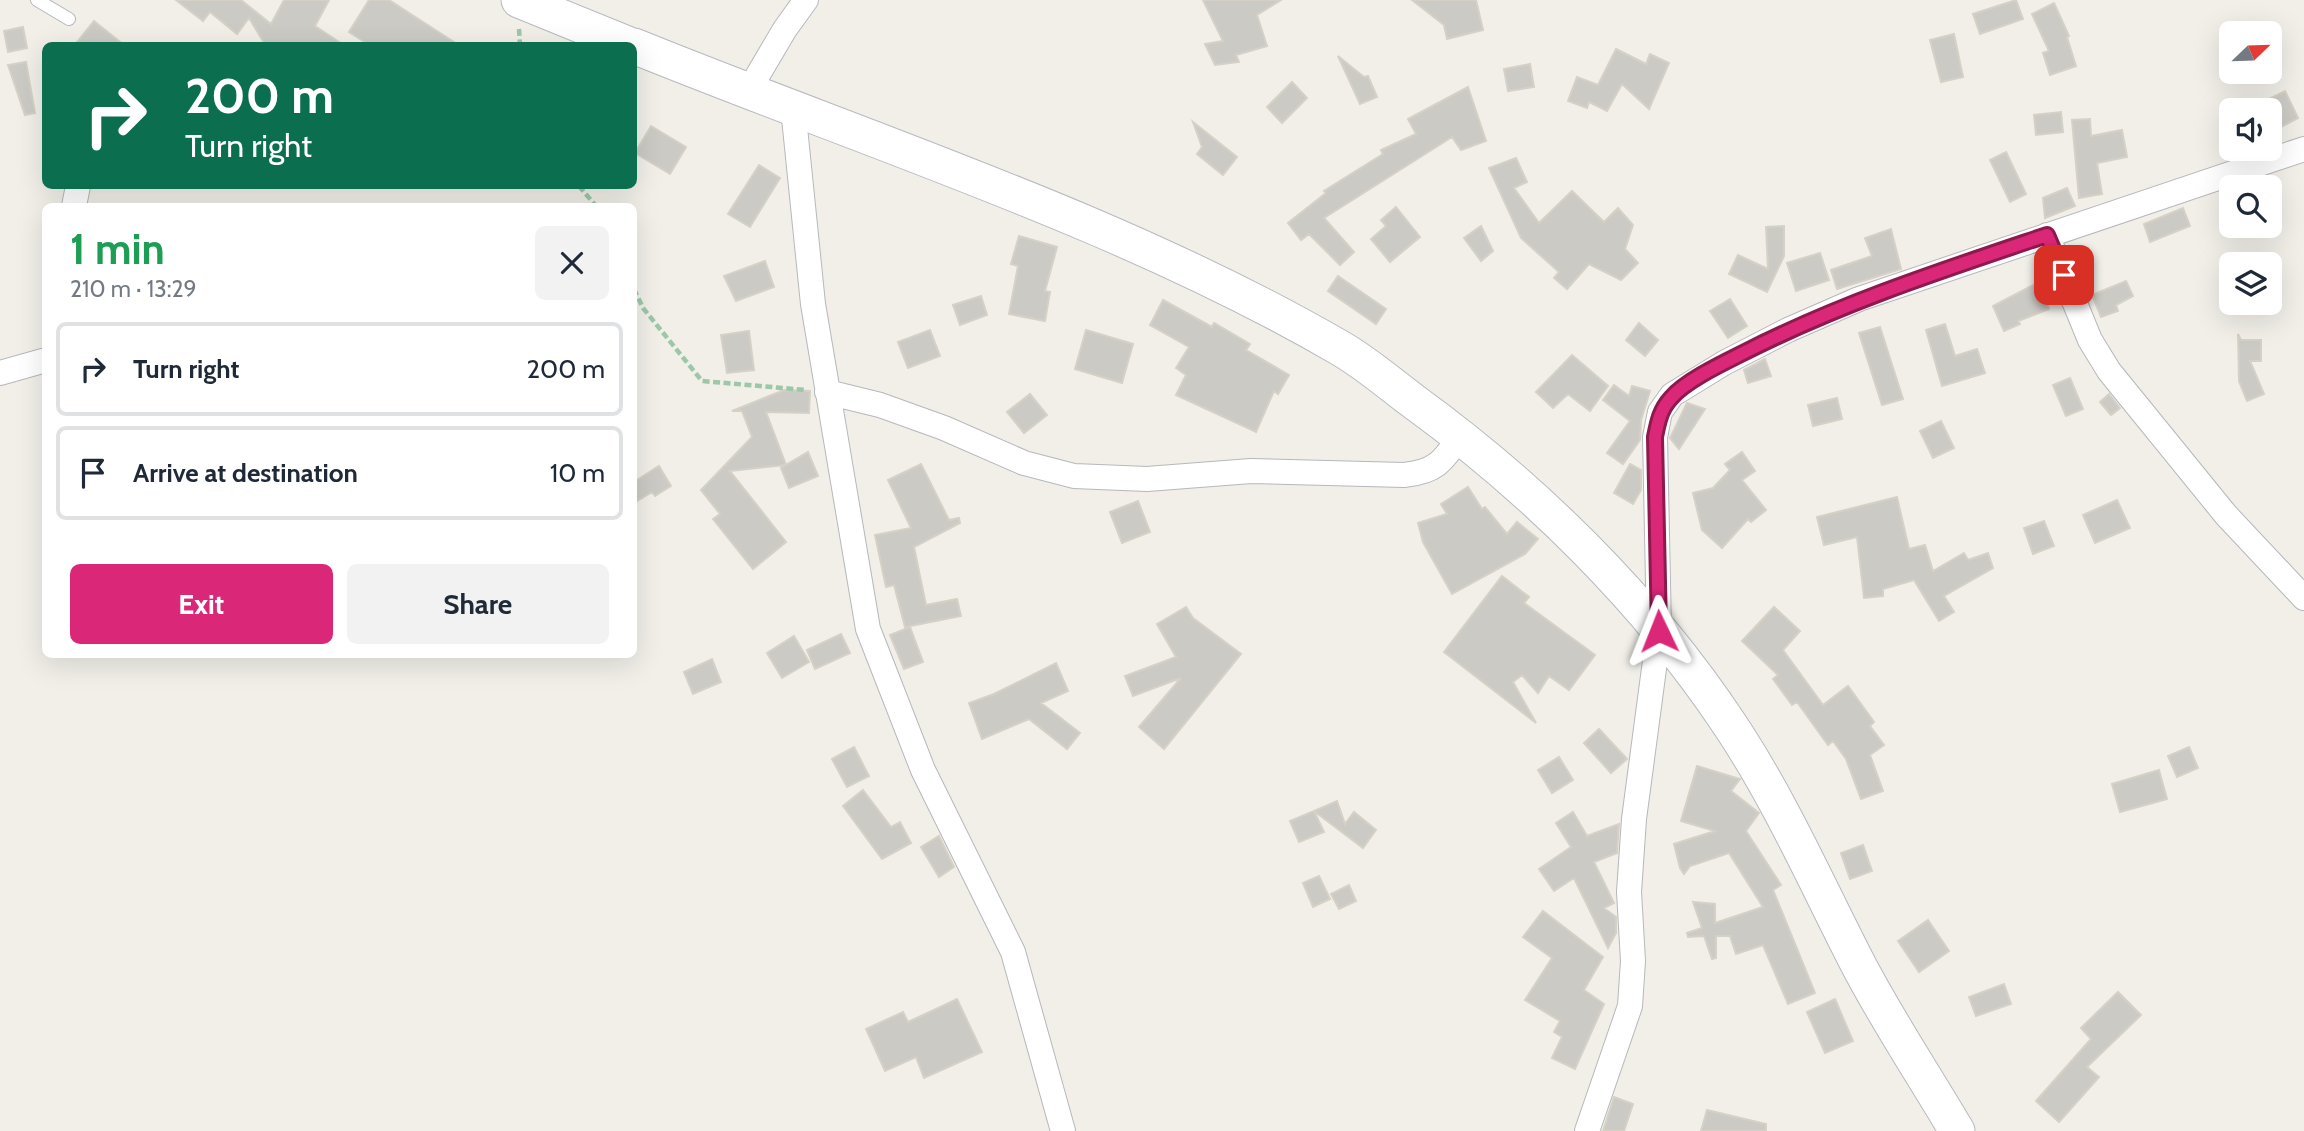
<!DOCTYPE html>
<meta charset="utf-8">
<style>
body{margin:0;font-family:Cabin,sans-serif;background:#f2f2f3;color:#1f2937;height:100vh;display:flex;flex-direction:column;font-size:26px;white-space:nowrap}
*{box-sizing:border-box;margin:0}
p{font-size:23px;color:#747a83}
.icon{flex:none;width:38px;height:38px;fill:none;stroke:currentColor;stroke-width:2;stroke-linecap:round;stroke-linejoin:round}
.map{position:relative;flex:1;overflow:hidden}
.panel{position:absolute;left:42px;top:203px;width:595px;height:455px;display:flex;flex-direction:column;background:#fff;border-radius:10px;box-shadow:0 7px 28px #0002}
.panel>*{flex:none}
.guide{position:absolute;left:42px;top:42px;width:595px;height:147px;border-radius:10px;box-shadow:0 7px 28px #0002;background:#0b6e4f;color:#fff;overflow:hidden}
.needle{width:46px;rotate:67deg}
.controls{position:absolute;left:2219px;top:21px;display:grid;gap:14px}
.controls a{display:grid;place-items:center;width:63px;height:63px;border-radius:10px;background:#fff;box-shadow:0 7px 28px #0002;font-size:35px}
.pin{position:absolute;display:grid;place-items:center;width:60px;height:60px;color:#fff;margin:-30px;border-radius:14px;box-shadow:0 4px 10px #0006}
.me{position:absolute;width:77px;margin:-38px;rotate:358deg;stroke-linejoin:round;filter:drop-shadow(0 0 5px #0008)}
.turn{display:flex;align-items:center;gap:24px;height:147px;padding:0 28px;font-size:32px}
.turn .icon{width:91px;height:91px;stroke-width:2.5}
.turn b{display:block;font-size:49px;line-height:60px}
.round{display:grid;place-items:center;flex:none;width:74px;height:74px;border-radius:10px;background:#f2f2f3}
.head{display:flex;align-items:center;justify-content:space-between;height:119px;padding:0 28px}
h1{font-size:42px;font-weight:700;line-height:52px;color:#1e9e55}
.cta{display:flex;gap:14px;margin-top:auto;padding:14px 28px}
.cta a{flex:1;height:80px;border-radius:10px;background:#db2777;color:#fff;font-size:28px;font-weight:700;line-height:80px;text-align:center}
.cta a+a{background:#f2f2f3;color:#1f2937}
ul{padding:0;list-style:none}
li{display:flex;align-items:center;gap:21px;height:94px;margin:0 14px 10px;padding:0 14px;border:4px solid #e0e1e3;border-radius:10px}
li div{flex:1}
li b{display:block;font-size:26px}
li em{font-style:normal}
.map>svg:first-child{display:block}
.building{fill:#cccac5;stroke:#d6d1c6;stroke-width:2}
.lines{fill:none;stroke-linecap:round;stroke-linejoin:round}
.service-casing{stroke:#b5b8bc;stroke-width:14}
.minor-casing{stroke:#b5b8bc;stroke-width:26}
.secondary-casing{stroke:#b6babf;stroke-width:37}
.path{stroke:#9cc7a9;stroke-width:4.5;stroke-dasharray:7 3.5;stroke-linecap:butt}
.service{stroke:#fff;stroke-width:12}
.minor{stroke:#fff;stroke-width:24}
.secondary{stroke:#fff;stroke-width:35}
.route-casing{stroke:#8e194d;stroke-width:18}
.route{stroke:#db2777;stroke-width:12}
</style>
<div class="map">
<svg width="2304" height="1131" viewBox="0 0 2304 1131">
<rect width="100%" height="100%" fill="#f1efe8"/>
<path class="building" d="M176 0H241L271 24 284 0H329L315 26 345 46H266L249 18 237 34 210 12 203 21Z
M369 0H389L460 46H371L349 32Z
M1203 0H1281L1257 15 1267 46 1236 55 1239 62 1215 65 1205 44 1223 41Z
M1412 0H1476L1483 30 1447 39 1444 25Z
M2016 0 2023 19 1980 34 1973 14Z
M2054 3 2069 36 2067 37 2076 66 2050 75 2043 53 2049 51 2032 14Z
M94 21 125 46H74Z
M23 27 27 48 8 52 4 31Z
M1954 34 1963 77 1941 82 1930 40Z
M1616 49 1646 64 1650 54 1669 63 1649 109 1622 84 1607 111 1589 102 1587 108 1568 101 1577 77 1598 85Z
M1338 56 1364 77 1368 76 1377 97 1360 104Z
M26 62 35 113 25 115 8 65Z
M1530 64 1534 87 1508 91 1504 69Z
M1292 82 1307 98 1282 123 1267 107Z
M1468 87 1486 141 1461 150 1452 137 1324 218 1354 252 1340 265 1309 234 1301 240 1288 223 1326 193 1324 191 1383 154 1381 150 1416 134 1408 119Z
M2285 91 2298 118 2281 127 2267 100Z
M2061 112 2063 132 2036 135 2034 115Z
M2090 119 2091 136 2122 130 2127 157 2097 163 2102 194 2079 198 2072 120Z
M1193 122 1237 157 1223 175 1197 154 1202 147Z
M651 126 686 147 670 174 635 153Z
M2006 152 2026 194 2010 202 1990 160Z
M1516 158 1527 182 1514 188 1539 223 1572 191 1604 222 1618 208 1633 225 1625 249 1638 263 1621 280 1589 264 1567 289 1554 278 1559 272 1521 238 1489 168Z
M759 165 780 178 750 227 728 214Z
M2067 188 2075 206 2045 218 2043 198Z
M1396 207 1420 237 1390 262 1371 239 1386 226 1381 220Z
M2183 208 2190 226 2150 242 2144 224Z
M1481 226 1493 251 1481 261 1464 238Z
M1784 226V256L1767 292 1729 274 1738 255 1768 269 1766 227Z
M1891 229 1901 269 1837 289 1831 270 1872 256 1865 238Z
M1019 236 1057 247 1045 291 1050 292 1045 321 1009 314 1018 266 1011 264Z
M1820 253 1829 280 1796 291 1787 263Z
M765 261 774 287 736 301 724 276Z
M1338 276 1386 309 1376 324 1328 291Z
M2126 281 2133 296 2116 305 2118 311 2101 317 2092 295Z
M2039 282 2049 309 2018 321 2020 324 2004 331 1993 306Z
M981 296 987 315 960 325 953 305Z
M1730 299 1747 326 1728 338 1710 311Z
M1163 300 1212 327 1214 323 1250 344 1246 350 1289 375 1278 394 1274 391 1256 432 1176 395 1186 375 1176 368 1189 347 1150 325Z
M1639 323 1658 340 1645 356 1626 340Z
M1945 324 1955 356 1977 349 1985 373 1942 386 1926 330Z
M1880 327 1903 399 1882 405 1859 333Z
M930 330 940 356 908 368 898 342Z
M1086 330 1133 344 1122 383 1075 369Z
M749 331 754 370 727 373 721 335Z
M2238 334 2241 340H2261V361H2250L2264 394 2247 401 2239 381Z
M1572 355 1608 386 1590 411 1568 394 1553 408 1536 392Z
M1765 359 1771 376 1748 383 1744 370Z
M2070 378 2083 409 2066 416 2053 385Z
M1614 385 1629 396 1632 386 1650 391 1641 420 1640 440 1623 464 1607 453 1630 421 1603 400Z
M784 390 810 391 809 413 766 412 786 465 730 471 786 542 753 569 713 519 720 514 701 490 752 437 742 411H732Z
M1030 394 1047 415 1024 433 1007 412Z
M2109 394 2120 408 2111 415 2100 402Z
M1837 398 1842 419 1813 426 1808 405Z
M1687 403 1705 409 1679 449 1670 438Z
M1941 421 1954 448 1933 458 1920 431Z
M808 452 818 476 789 488 781 468Z
M1742 452 1755 471 1742 480 1766 510 1751 522 1748 519 1722 548 1702 530 1693 493 1713 488 1730 470 1725 464Z
M921 464 949 520 959 518 960 523 914 547 926 605 957 599 961 616 905 627 894 585 886 587 875 535 911 528 888 480Z
M1630 464 1641 470V490L1633 504 1614 493Z
M659 466 671 486 655 496 652 492 634 503V482Z
M1468 487 1482 509 1485 507 1507 534 1517 522 1538 539 1525 554 1452 594 1423 542 1418 523 1447 514 1441 504Z
M1897 497 1909 549 1925 545 1933 571 1964 553 1968 560 1988 553 1993 568 1944 596 1954 612 1939 621 1914 580 1883 589V596L1864 598 1857 537 1824 545 1817 517Z
M2117 500 2130 528 2095 543 2083 515Z
M1138 501 1150 532 1122 543 1110 512Z
M2044 521 2054 546 2033 554 2024 528Z
M1502 576 1529 597 1524 603 1595 655 1569 690 1549 676 1538 693 1522 675 1513 682 1536 723 1444 652Z
M1186 607 1193 618 1241 654 1164 749 1139 727 1181 678 1133 696 1125 676 1176 657 1157 624Z
M1774 607 1800 631 1783 650 1823 705 1848 686 1874 722 1870 726 1884 745 1870 755 1883 791 1861 799 1846 759 1833 741 1828 745 1797 702 1792 705 1773 679 1778 675 1742 641Z
M910 627 923 662 904 669 890 635Z
M841 634 850 653 815 669 807 650Z
M794 636 809 662 782 678 767 653Z
M712 659 721 682 693 694 684 672Z
M1056 663 1068 691 1041 703 1080 733 1067 749 1029 719 982 739 969 703 994 694Z
M1599 729 1627 759 1611 773 1584 743Z
M854 747 869 776 847 787 832 759Z
M2189 747 2198 768 2177 777 2168 756Z
M1559 757 1573 780 1552 793 1538 770Z
M1697 766 1740 779 1731 791 1759 813 1746 831 1781 885 1773 890 1815 993 1788 1004 1763 945 1736 954 1730 936H1716V958L1712 959 1704 936 1688 937 1687 933 1702 928 1693 902 1715 904V923L1763 907 1729 853 1690 866 1684 874 1680 868 1674 844 1715 831 1681 821Z
M2159 770 2167 799 2120 812 2112 784Z
M863 790 891 827 900 822 911 843 882 859 843 806Z
M1337 801 1345 824 1354 812 1376 830 1363 848 1314 811Z
M1314 811 1324 832 1299 842 1290 821Z
M1573 812 1587 836 1619 824 1617 853 1594 862 1614 903 1604 908 1616 917V933L1608 948 1574 878 1554 891 1539 869 1571 847 1556 823Z
M939 836 954 867 939 877 921 847Z
M1863 845 1872 871 1850 879 1841 853Z
M1319 876 1330 899 1313 907 1303 883Z
M1349 885 1356 901 1339 909 1331 894Z
M1543 911 1603 957 1584 990 1604 1004 1575 1069 1552 1058 1562 1037 1554 1032 1560 1021 1525 1000 1552 958 1523 937Z
M1928 920 1949 951 1919 972 1898 941Z
M2004 984 2011 1004 1976 1016 1969 997Z
M2118 992 2141 1015 2087 1067 2099 1077 2059 1122 2036 1101 2091 1039 2081 1028Z
M957 999 982 1052 924 1078 916 1057 885 1071 866 1029 903 1012 908 1022Z
M1835 999 1853 1041 1825 1053 1807 1012Z
M1614 1097 1633 1104 1624 1131H1603Z
M1707 1110 1766 1124V1131H1701Z"/>
<g class="lines">
<defs>
<path id="service" d="M37 0 69 19"/>
<path id="minor" d="M749 90 785 29 806 0
M793 108 813 304 868 629 923 770 1013 952 1063 1131
M74 206 78 186
M2047 235 2090 340 2109 371 2226 515 2304 598
M0 373 46 360
M827 392 880 405 944 428 1024 463 1074 476 1147 479 1251 471 1404 475C1435 472 1443 462 1460 436
M1587 1131 1630 1006 1633 961 1629 892 1634 819 1659 631 1655 437 1660 412 1672 395 1724 363 1788 330 1859 299 2304 149"/>
<path id="secondary" d="M519 0 632 46
M634 46C868 141 1121 221 1340 348 1366 363 1389 383 1413 401 1534 489 1647 600 1730 725 1780 800 1816 882 1857 962 1887 1020 1924 1075 1957 1131"/>
</defs>
<use href="#service" class="service-casing"/>
<use href="#minor" class="minor-casing"/>
<use href="#secondary" class="secondary-casing"/>
<path class="path" d="M519 29 520 46
M579 186 596 206
M634 289 643 308 702 381 806 390"/>
<use href="#service" class="service"/>
<use href="#minor" class="minor"/>
<use href="#secondary" class="secondary"/>
</g>
<g class="lines">
<defs>
<path id="route" d="M1659 631 1655 437C1658 422 1660 410 1671 398 1685 381 1723 363 1743 353 1841 303 1943 270 2047 235L2064 275"/>
</defs>
<use href="#route" class="route-casing"/>
<use href="#route" class="route"/>
</g>
</svg>
<div class="controls">
<a><svg class="needle" viewBox="-14 -14 28 28"><path d="M0-13l5 13h-10z" fill="#e53935"/><path d="M0 13l5-13h-10z" fill="#747a83"/></svg></a>
<a><svg class="icon" aria-label="sound" viewBox="0 0 24 24"><path d="M4 9h4l5-4v14l-5-4H4zM17 9q2 3 0 6"/></svg></a>
<a><svg class="icon" aria-label="search" viewBox="0 0 24 24"><circle cx="10" cy="10" r="6"/><path d="M15 15l6 6"/></svg></a>
<a><svg class="icon" aria-label="layers" viewBox="0 0 24 24"><path d="M12 4l9 5-9 5-9-5zM3 14l9 5 9-5"/></svg></a>
</div>
<div class="pin" style="left:2064px;top:275px;background:#d93025"><svg class="icon" aria-label="arrive" viewBox="0 0 24 24"><path d="M6 21V4h12l-3 4 3 4H6"/></svg></div>
<svg class="me" style="left:1659px;top:631px" viewBox="-20 -20 40 40"><path d="M0-17L14 15 0 8-14 15z" fill="#db2777" stroke="#fff" stroke-width="4"/></svg>
<div class="guide">
<div class="turn"><svg class="icon" aria-label="right" viewBox="0 0 24 24"><path d="M7 20v-9h11M14 6l5 5-5 5"/></svg><div><b>200 m</b>Turn right</div></div>
</div>
<section class="panel">
<div class="head"><div><h1>1 min</h1><p>210 m · 13:29</p></div><a class="round"><svg class="icon" aria-label="close" viewBox="0 0 24 24"><path d="M6 6l12 12M18 6L6 18"/></svg></a></div>
<ul>
<li><svg class="icon" aria-label="right" viewBox="0 0 24 24"><path d="M7 20v-9h11M14 6l5 5-5 5"/></svg><div><b>Turn right</b></div><em>200 m</em></li>
<li><svg class="icon" aria-label="arrive" viewBox="0 0 24 24"><path d="M6 21V4h12l-3 4 3 4H6"/></svg><div><b>Arrive at destination</b></div><em>10 m</em></li>
</ul>
<div class="cta"><a>Exit</a><a>Share</a></div>
</section>
</div>
